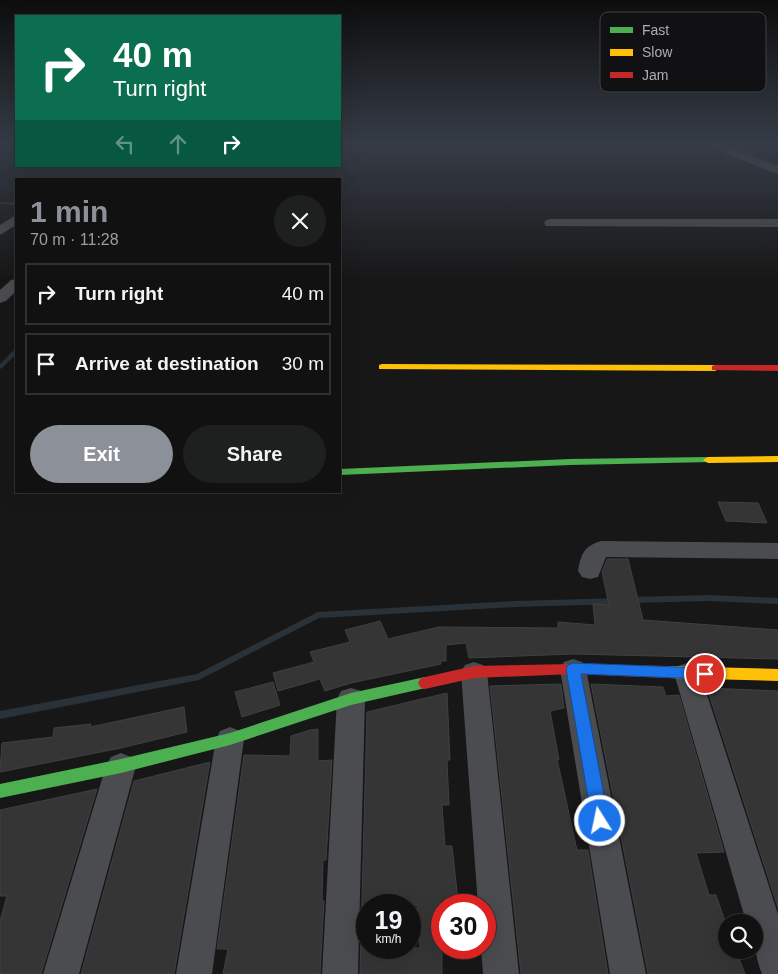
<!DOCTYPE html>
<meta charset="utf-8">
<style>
body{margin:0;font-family:Helvetica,sans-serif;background:#1e1f1f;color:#f1f3f6;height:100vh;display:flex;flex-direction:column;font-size:19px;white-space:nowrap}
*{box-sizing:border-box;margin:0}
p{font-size:16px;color:#9c9d9f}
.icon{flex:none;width:28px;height:28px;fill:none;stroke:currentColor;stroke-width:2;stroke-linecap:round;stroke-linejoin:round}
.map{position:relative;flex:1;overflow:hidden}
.sheet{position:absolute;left:15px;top:178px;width:326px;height:315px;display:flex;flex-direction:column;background:#111;border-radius:0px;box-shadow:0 5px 20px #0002,0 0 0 1px #303131}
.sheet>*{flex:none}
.hud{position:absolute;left:15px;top:15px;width:326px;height:152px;border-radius:0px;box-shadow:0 5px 20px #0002,0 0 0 1px #303131;background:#0b6e4f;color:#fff;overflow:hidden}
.buttons{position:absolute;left:718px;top:914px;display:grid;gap:10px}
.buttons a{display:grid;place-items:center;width:45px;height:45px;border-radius:50%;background:#111;box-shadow:0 5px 20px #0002,0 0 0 1px #303131;font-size:25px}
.speed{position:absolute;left:356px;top:894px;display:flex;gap:10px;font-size:25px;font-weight:700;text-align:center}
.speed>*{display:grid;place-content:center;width:65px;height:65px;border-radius:50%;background:#111;box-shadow:0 5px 20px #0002,0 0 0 1px #303131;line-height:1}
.speed small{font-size:12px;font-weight:400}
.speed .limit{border:8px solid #d22;background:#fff;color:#111}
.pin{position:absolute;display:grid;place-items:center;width:42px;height:42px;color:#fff;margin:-21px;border:2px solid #fff;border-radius:50%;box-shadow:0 1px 5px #0007}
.me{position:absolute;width:55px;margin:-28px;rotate:350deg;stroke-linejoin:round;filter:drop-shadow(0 0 4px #0008)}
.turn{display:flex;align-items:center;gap:18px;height:105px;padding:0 15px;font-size:22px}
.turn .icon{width:65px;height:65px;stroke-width:2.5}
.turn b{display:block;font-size:35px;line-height:42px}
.lanes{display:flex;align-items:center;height:48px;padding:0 15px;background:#0003;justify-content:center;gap:25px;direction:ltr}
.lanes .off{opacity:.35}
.round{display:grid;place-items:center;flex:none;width:52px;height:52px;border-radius:26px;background:#1e1f1f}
.overview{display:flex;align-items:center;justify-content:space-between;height:85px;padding:0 15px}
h1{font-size:30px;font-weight:700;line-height:38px;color:#8c9099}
.action{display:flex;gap:10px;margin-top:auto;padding:10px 15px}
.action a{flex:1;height:58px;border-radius:30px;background:#8c9099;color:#fff;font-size:20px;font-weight:700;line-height:58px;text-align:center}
.action a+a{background:#1e1f1f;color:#f1f3f6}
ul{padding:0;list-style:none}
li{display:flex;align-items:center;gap:15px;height:62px;margin:0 10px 8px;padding:0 5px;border:2px solid #303131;border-radius:0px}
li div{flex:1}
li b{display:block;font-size:19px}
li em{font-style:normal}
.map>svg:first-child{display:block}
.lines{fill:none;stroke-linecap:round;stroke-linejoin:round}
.stream{fill:#2a3239;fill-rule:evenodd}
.building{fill:#353536;stroke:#3f4043;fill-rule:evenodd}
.lane{fill:#4b4c50;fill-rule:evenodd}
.street{fill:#4b4c50;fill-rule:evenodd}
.fast{fill:#4caf50;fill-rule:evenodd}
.slow{fill:#ffc107;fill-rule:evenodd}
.jam{fill:#c62828;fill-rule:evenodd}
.route{fill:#1a73e8;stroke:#114b97}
.key{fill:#111113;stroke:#3e4045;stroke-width:1}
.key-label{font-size:14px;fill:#a8adb8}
</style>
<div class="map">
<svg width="778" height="974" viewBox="0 0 778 974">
<rect width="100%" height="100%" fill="#171717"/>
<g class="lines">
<path class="stream" d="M0 202 16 203V205L0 204Z
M16 349V354L2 368 0 369V364L14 350Z
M709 595 778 598V604L709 601 631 603 628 602 627 600 628 598 631 597Z
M618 598 621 599 622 601 621 603 618 604 516 607 319 618 199 680 0 719V711L197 674 318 612 516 601Z"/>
</g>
<path class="building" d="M718 502 758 503 767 523 726 521Z
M607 559H628L643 620 778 630V659L573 654 469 658 466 643 446 645V661H440L441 664 351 683 325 691 320 679 278 691 273 673 314 662 310 652 350 642 345 630 380 621 388 639 439 627 558 628V622L595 625 593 604 609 605 602 572Z
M273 682 280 705 242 717 235 692Z
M561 684 564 708 550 711 559 760 557 759 577 850H588L608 974H521L490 686Z
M591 684 663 687 666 696 679 695 724 852 696 853 709 895H716L726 924V950H736L745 974H648Z
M707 688 778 691V908Z
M447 693 450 760H447L449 805H442L445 846H452L458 901 442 902V974H360L367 712ZM368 905H417L420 948H368Z
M184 707 187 732 121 748 0 772 2 743 53 737 54 728 91 724 90 727Z
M318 729V761L332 760 326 860H323L322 901H324L320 974H223L228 949H217L244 755 290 756 291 736 310 730Z
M210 762 174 974H81L134 781Z
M97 789 41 974H0V921L7 896H0V810Z"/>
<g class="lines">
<path class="lane" d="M774 143H778V146Z"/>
<path class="street" d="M706 143H720L778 166V174L723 153Z
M16 215V225L0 235V225Z
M551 219H778V227L546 226 544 223 546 220Z
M16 279V291L6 301 0 303V290L11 280Z
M601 541 778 543V559L606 557 598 577 590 579 582 577 578 571C581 554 584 546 601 541Z
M573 659 582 662 586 669 646 974H610L560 669 564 662Z
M474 662 483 665 487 672 519 974H483L481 948H485V905H478L461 672 465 665Z
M687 663 696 666 700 673 778 914V974H762C755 957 754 941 754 922H746L674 673 678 666Z
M351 688 361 691 365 699 358 974H322L337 699 341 691Z
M230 727 240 731 244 739 212 974H176L216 739 220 731Z
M121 753 131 757 136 766 79 974H43L106 766 111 757Z"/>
<path class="fast" d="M708 457 712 458 713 460 712 462 570 465 340 475V469L570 459Z
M425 677 430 679 432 683 430 687 351 705 230 745 121 773 0 798V784L121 759 230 733 351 693Z"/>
<path class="slow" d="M382 364 715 365 720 368 715 371 379 369V365Z
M778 456V462L708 463 703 460 708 457Z
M667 666 778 669V681L667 678 662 676 660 672 662 668Z"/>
<path class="jam" d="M715 365H778V371L712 370V366Z
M573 664 667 666 672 668 674 672 672 676 667 678 573 674 474 678 425 689 420 687 418 683 420 679 425 677 474 666Z"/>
</g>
<linearGradient id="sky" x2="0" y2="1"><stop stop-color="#0d0d0d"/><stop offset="0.51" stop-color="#363c47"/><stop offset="1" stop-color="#363c47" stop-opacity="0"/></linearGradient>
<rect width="778" height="280" fill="url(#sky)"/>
<path class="route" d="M573 663 705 668 710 670 713 674 710 678 705 679 581 674 609 821 606 827 600 829 594 827 592 821 566 669 568 665Z"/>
<rect x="600" y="12" width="166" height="80" rx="8" class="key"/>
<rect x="610" y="27" width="23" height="6" fill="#4caf50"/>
<rect x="610" y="49" width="23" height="7" fill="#ffc107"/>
<rect x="610" y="72" width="23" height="6" fill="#c62828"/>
<g class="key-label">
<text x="642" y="35">Fast</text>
<text x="642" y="57">Slow</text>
<text x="642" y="80">Jam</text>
</g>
</svg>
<div class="buttons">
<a><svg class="icon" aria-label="search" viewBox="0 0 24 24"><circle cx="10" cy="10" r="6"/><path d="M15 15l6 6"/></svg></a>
</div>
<div class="speed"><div>19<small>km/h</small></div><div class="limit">30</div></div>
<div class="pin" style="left:705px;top:674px;background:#d93025"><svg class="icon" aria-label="arrive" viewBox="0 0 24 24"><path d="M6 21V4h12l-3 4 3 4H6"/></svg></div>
<svg class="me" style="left:600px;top:821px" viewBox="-20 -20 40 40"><circle r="17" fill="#1a73e8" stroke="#fff" stroke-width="3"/><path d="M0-11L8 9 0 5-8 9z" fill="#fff"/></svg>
<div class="hud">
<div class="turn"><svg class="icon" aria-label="right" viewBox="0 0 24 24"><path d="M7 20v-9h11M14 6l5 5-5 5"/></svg><div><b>40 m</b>Turn right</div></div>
<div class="lanes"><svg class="icon off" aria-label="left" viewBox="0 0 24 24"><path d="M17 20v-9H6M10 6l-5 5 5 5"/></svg><svg class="icon off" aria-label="ahead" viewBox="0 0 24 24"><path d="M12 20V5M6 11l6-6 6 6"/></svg><svg class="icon" aria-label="right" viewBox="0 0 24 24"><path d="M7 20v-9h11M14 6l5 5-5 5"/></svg></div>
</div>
<section class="sheet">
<div class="overview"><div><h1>1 min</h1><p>70 m · 11:28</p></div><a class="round"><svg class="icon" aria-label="close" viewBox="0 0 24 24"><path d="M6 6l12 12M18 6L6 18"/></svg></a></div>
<ul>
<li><svg class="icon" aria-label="right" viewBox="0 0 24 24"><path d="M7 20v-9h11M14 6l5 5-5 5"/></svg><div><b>Turn right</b></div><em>40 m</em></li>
<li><svg class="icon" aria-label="arrive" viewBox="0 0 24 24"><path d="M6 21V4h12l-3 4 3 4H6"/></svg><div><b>Arrive at destination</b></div><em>30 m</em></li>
</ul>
<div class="action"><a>Exit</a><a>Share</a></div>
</section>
</div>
